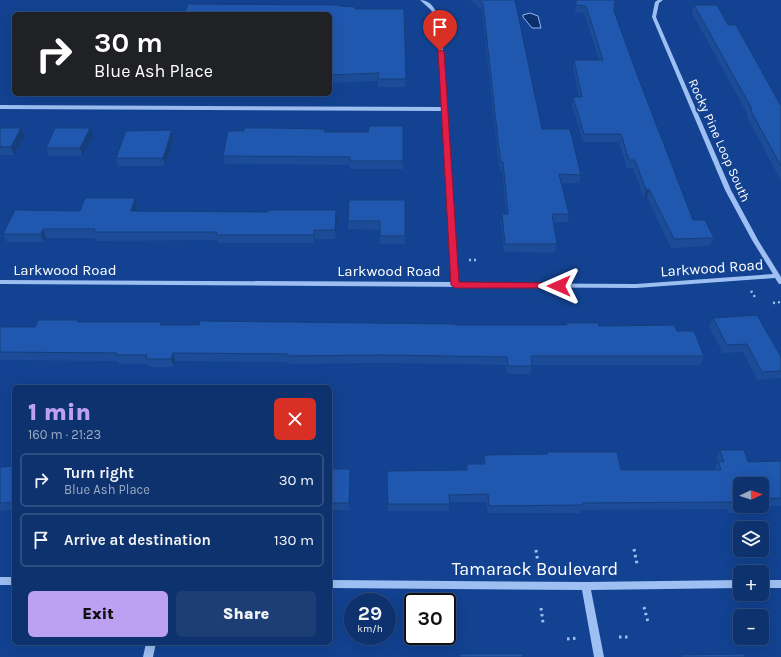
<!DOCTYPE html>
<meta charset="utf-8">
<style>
body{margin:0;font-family:Karla,sans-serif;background:#1c3e75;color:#f1f3f6;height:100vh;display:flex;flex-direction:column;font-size:15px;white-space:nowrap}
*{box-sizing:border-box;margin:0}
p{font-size:13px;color:#9baac2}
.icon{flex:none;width:22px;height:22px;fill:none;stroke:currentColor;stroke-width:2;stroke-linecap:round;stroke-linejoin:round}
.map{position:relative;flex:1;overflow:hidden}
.drawer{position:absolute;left:12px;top:385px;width:320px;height:260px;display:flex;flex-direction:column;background:#0e326d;border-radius:6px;box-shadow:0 4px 16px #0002,0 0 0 1px #2e4d80}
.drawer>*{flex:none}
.guide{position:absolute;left:12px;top:12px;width:320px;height:84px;border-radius:6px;box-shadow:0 4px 16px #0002,0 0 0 1px #2e4d80;background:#202124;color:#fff;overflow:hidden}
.needle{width:26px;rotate:87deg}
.controls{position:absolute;left:733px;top:477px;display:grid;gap:8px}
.controls a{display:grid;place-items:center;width:36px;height:36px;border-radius:6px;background:#0e326d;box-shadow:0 4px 16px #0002,0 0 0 1px #2e4d80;font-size:20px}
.speed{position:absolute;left:344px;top:593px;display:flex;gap:8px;font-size:20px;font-weight:700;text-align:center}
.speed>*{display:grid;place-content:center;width:52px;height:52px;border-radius:50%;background:#0e326d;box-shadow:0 4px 16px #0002,0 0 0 1px #2e4d80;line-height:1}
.speed small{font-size:10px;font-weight:400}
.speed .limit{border:2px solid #111;border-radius:6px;background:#fff;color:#111}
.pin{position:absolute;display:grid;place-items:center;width:34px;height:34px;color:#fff;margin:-41px -17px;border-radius:50% 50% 50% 0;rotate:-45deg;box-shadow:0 0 4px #0007}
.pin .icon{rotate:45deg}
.me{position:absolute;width:44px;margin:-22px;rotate:270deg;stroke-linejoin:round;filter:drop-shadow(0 0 3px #0008)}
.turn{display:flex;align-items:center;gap:14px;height:84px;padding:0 16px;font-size:18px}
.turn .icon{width:52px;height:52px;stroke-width:2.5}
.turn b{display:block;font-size:28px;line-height:34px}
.round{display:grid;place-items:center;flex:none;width:42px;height:42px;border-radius:6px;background:#1c3e75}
.overview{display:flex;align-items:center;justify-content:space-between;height:68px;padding:0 16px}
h1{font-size:24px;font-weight:800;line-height:30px;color:#bca0f2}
.action{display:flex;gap:8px;margin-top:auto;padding:8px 16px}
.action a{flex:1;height:46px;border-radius:6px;background:#bca0f2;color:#111;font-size:16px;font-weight:800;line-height:46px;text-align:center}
.action a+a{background:#1c3e75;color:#f1f3f6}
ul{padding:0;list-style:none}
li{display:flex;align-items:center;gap:12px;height:54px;margin:0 8px 6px;padding:0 8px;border:2px solid #2e4d80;border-radius:6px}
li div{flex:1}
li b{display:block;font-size:15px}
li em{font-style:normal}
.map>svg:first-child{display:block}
.water{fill:#0b2f6d;stroke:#90b9f5}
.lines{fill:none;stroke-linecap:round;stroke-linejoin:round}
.path-far1{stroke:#9ebff2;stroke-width:2.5;stroke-dasharray:2 3;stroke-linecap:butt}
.path{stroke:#9ebff2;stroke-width:3;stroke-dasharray:2.5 3.5;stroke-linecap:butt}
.minor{fill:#9ebff2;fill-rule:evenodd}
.wall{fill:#1c4c97;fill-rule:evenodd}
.shaded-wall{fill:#163e7b}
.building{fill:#2058b0;stroke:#163e7b}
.route{fill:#e11d48;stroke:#92132f}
.labels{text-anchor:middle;stroke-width:4;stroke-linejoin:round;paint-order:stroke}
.far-street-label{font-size:13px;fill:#fff;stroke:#124291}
.street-label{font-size:15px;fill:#fff;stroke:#124291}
.near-street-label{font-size:18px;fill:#fff;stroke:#124291}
</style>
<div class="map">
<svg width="781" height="657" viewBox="0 0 781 657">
<rect width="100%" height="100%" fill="#124291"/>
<path class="water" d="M530 13 538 16 541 28H532L523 17V15Z"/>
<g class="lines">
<path class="path-far1" d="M469 260H477
M751 291 755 297
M773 303 781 302"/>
<path class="path" d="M634 549 637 564
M536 550 538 563
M644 607 648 622
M541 608 543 623
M619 637H631
M567 639 578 638"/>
<path class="minor" d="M420 0C432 0 437 12 441 22L458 283 636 284 773 274 752 240 725 190 652 17 655 2 658 0H663L659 3 656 17 731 190 758 240 781 277V284H779L775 278 636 288 0 284V280L452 282 442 111 0 109V105L442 107 437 22 431 10Z
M0 577H14V585H0Z
M330 580 586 582 740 580V588L591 590 604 657H594L582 590 330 588Z
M762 580H781V588H762Z
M146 643H156L153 657H143Z"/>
</g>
<path class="wall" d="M470 0H515L542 129 581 175 579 183H561L569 214 568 222H553L557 244 555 253 504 252 501 222 502 214H506L502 170H500L497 149 482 10Z
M576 0H615L614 11 638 77 693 220 714 238 710 246 671 248 647 197 644 198 633 168H627L619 142H583L572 105 573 97H579L573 67 574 60H599L584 13 575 12Z
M694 5 728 25 781 106V181L747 117 748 115 692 13Z
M339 6 356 9 406 79 405 87H378V81L330 83V14Z
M403 126V169H350V165L225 164 223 156 325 129V132H368Z
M0 128 25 136 14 155H0Z
M172 130 174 138 165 166H118L116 158Z
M93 136 82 156H49L46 148Z
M405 200V244H380V230L348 229V221Z
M137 207 136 211 268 212 336 210 337 219 336 239H315V243H218L217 240 97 241 95 238H46L44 242H7L3 234 80 211Z
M713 318 781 357V378L757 380 743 352 723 353 709 326Z
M79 322H161L162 325H566V323L677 331 704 356 700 365H532L530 374H507L505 365 382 363 289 364V362L175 361 174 367H149L148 364H119L118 361 0 360V327H35Z
M720 450 748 462 781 461V506H767L762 513H729L727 509 581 510 580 513H488L486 502H449V511H388L387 471 466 470 467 464H483L484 455 547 454V452L621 470H714L717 463 716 458ZM740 484H762V506H740Z
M14 466V510L0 511V467Z
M330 469H350V510H330Z"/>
<path class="shaded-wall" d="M21 128 25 136 14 155 11 147Z
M90 128 93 136 82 156 80 148Z
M172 130 174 138 165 166 163 158Z
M649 189 647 197 644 198 646 190Z
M135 198 137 207 133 219 131 211Z
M336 210 337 219 336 239 335 230Z
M43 229 46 238 44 242 41 234Z
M314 230 315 239V243L314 235Z
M173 353 175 361 174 367 171 359Z
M350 469V510L349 503Z"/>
<path class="building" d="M479 0H515L542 129H570L581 175 559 174 569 214H552L557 244H505L502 214H508L503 162H501L498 141 483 3Z
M576 0H615L614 11 638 77 693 220H705L714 238 674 239 649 189 646 190 635 160H629L621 134H584L573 97H582L574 60H603L586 6 576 5Z
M188 4 339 5V6L356 7 355 9H404L406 79H378L379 73 330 75V14H184Z
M694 5H717L728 25H736L781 106V166L750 109H752Z
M369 126H403V161H350V157L223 156 228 131H244V128H270L325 129 324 132H368Z
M0 128H21L11 147H0Z
M55 128H90L80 148H46Z
M172 130 163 158H116L126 131Z
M85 198H135L131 211 268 212V210H336L335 230H314V235H216L217 232H94L95 229H43L41 234H3L15 210 80 211Z
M349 200H405V236H380V221H348Z
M757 315 781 357V371L762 372 747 344 727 345 713 318Z
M38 320H78L77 322H161L160 325H199L200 321 455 324V325H567L566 323H598L599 326 674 325 677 331H694L704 356H531L532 366H508L507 357 382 355 288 356V354L173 353 171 359H146L147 355H116L117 353 0 352V327H35Z
M720 450H744L748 462 781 461V498L765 499 767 505H762V484H740V505H733L732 502 583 503V505L489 506 488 494 449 495 450 504H388L387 471 467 470V464H485L484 455 548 454 547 452H617L621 470H721L718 461 724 462Z
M14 466V502L0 503V467Z
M330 469H350L349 503H330Z
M459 654H522L523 657H460Z
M744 654 745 657H682L681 655Z"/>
<path class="route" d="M438 50 444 51 459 282 559 283 564 286 562 288H455L451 285Z"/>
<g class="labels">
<g class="far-street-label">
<text transform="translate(720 140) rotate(66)" y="5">Rocky Pine Loop South</text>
</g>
<g class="street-label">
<text transform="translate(712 268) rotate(-4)" y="5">Larkwood Road</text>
<text x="65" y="275">Larkwood Road</text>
<text x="389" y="276">Larkwood Road</text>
</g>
<g class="near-street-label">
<text x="535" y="575">Tamarack Boulevard</text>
</g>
</g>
</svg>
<div class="controls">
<a><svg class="needle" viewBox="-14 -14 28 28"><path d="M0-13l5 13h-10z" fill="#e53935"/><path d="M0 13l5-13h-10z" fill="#9baac2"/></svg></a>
<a><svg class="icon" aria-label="layers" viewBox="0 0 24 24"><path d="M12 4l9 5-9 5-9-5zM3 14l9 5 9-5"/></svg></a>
<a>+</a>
<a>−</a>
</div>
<div class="speed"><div>29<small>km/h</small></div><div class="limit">30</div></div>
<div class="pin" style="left:440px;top:51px;background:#d93025"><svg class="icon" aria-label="arrive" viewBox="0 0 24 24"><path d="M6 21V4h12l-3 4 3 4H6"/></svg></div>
<svg class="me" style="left:559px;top:286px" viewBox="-20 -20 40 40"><path d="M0-17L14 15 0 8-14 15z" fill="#e11d48" stroke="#fff" stroke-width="4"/></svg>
<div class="guide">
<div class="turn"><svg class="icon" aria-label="right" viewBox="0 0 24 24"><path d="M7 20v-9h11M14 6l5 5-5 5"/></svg><div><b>30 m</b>Blue Ash Place</div></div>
</div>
<section class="drawer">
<div class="overview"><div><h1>1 min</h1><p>160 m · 21:23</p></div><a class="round" style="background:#d93025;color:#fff"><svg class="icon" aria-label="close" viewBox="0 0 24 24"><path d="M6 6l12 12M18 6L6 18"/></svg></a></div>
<ul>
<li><svg class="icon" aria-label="right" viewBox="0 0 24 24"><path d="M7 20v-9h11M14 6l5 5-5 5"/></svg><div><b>Turn right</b><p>Blue Ash Place</p></div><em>30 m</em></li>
<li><svg class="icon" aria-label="arrive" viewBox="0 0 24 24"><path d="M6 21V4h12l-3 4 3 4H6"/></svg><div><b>Arrive at destination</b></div><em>130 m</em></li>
</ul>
<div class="action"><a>Exit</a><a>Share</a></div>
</section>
</div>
